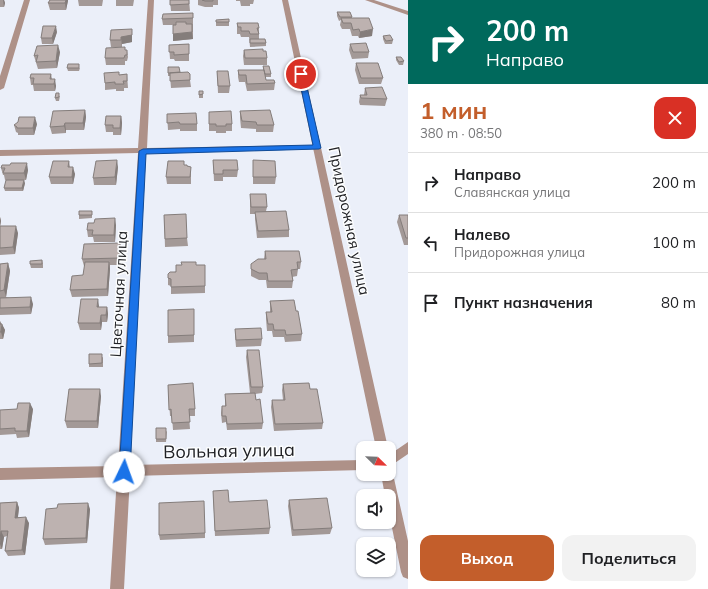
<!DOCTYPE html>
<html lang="ru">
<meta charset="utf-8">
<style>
body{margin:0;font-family:Mulish,sans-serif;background:#f2f2f2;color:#202124;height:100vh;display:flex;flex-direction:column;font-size:15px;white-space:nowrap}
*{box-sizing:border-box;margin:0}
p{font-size:13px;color:#757577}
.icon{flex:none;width:22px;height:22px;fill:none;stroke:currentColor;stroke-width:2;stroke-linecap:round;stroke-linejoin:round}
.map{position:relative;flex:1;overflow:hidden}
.side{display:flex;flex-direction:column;background:#fff;width:300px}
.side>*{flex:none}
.hud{background:#00695c;color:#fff;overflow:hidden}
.needle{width:26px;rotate:113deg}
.controls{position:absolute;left:356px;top:441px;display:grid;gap:8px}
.controls a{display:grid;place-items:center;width:40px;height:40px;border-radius:8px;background:#fff;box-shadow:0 1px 3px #0004;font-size:20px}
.pin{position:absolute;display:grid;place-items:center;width:34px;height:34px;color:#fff;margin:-17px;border:2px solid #fff;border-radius:50%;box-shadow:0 1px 4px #0007}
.me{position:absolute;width:44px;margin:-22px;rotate:3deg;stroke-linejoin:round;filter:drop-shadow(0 0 3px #0008)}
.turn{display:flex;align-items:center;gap:14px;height:84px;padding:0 12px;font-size:18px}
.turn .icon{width:52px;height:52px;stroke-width:2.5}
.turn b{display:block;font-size:28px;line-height:34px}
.round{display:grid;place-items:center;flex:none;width:42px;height:42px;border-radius:12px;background:#f2f2f2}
.headline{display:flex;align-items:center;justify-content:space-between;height:68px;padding:0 12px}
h1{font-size:24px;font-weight:700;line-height:30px;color:#c35e2b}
.cta{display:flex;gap:8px;margin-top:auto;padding:8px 12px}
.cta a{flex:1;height:46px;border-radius:12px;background:#c35e2b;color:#fff;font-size:16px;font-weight:700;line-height:46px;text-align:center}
.cta a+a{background:#f2f2f2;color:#202124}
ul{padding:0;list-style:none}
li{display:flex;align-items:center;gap:12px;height:60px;padding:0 12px;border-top:1px solid #e0e0e0}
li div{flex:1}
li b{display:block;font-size:15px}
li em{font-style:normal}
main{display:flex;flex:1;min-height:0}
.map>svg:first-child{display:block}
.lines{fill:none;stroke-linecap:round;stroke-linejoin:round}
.minor{fill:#ae9188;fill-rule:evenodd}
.tertiary{fill:#ae9188;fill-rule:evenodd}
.wall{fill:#a39997}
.shaded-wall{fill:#847d7b}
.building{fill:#bdb2b0;stroke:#847d7b}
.route{fill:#1a73e8;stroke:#114b97}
.labels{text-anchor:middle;stroke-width:3;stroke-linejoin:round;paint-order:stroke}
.street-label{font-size:15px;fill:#202125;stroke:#fcfdfe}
.near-street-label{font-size:18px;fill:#202125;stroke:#fcfdfe}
</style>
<main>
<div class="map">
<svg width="408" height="589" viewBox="0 0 408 589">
<rect width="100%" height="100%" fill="#ebeff9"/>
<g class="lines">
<path class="minor" d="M24 0H30L4 88 0 90V76Z
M148 0H154L147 148 317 145 321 147 317 149 146 153 130 465 363 460V470L130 476 124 589H110L117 477 0 480V468L118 466 138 153 0 156V150L138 148Z
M365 0H374L408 11V15Z
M408 442V454L389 467V455Z"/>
<path class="tertiary" d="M282 0H288L388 448H376Z
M389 469 391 470 393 474 408 541V579L403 577 401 572 389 513V496H385L381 474H389Z"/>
</g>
<path class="wall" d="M0 0H4L5 3 4 7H0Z
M50 0H68L66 10H50L48 3Z
M78 0H103L102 6H79Z
M116 0H134L133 6H116Z
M170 0H189L190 11H171Z
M198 0H218V5H213V7H205L198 5Z
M236 0H254L253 4H250V6H241L240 1H236Z
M337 12 352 17V18L372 36 359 38 358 36H352L350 29H342L340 25 341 20 339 21 337 16Z
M193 13V39L173 41V25H163L162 19Z
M229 19V26H216V20Z
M237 23 259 28V39L266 43V46L250 47 249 37H241L240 34H237Z
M132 29V42L122 44V47H111L110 40Z
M57 32 53 44H42L41 38Z
M383 36 393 40 392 44H385L383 39Z
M189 44V61H175L174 59H170L169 45Z
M350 44 369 52 368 58 352 59 349 50Z
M125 50H127L128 57 127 61H125V65H106L105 58Z
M244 50 263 51 267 58V65H244L243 56Z
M60 52 57 68 38 69 34 56Z
M396 57 404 61 403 65H399L396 60Z
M356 63 383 78 381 84H359L355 70Z
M263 66 271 74V77H265L266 80 275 83 274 90 247 91 245 82H239L238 77V70H263Z
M168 67 180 72 190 80 191 87 171 88 170 76H168Z
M67 68H80L79 71H68Z
M217 71 230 86 229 93H218Z
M51 74 52 79 56 86 55 91H34L33 85H31L30 78Z
M127 74 128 88H124V91H116V89L105 90V83L119 75Z
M365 88 387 99 385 106 360 105 359 102 360 95H364Z
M199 91 203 94V98H199Z
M60 96 59 101H56L55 98Z
M85 110 86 117 84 130H66V133L52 134 50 127Z
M240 111 274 125 273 132H256V129L241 128 240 118Z
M209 112 232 124V131H226V133H216V131H209Z
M167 114 197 124V131H180V129L168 130Z
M121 116 122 123 121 135H113V132H106L105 125Z
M37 124 34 135H18V133L16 132 14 125Z
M213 160 238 170 237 177H223V181H214Z
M253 160 276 177 275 184H253Z
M69 161 70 167 75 174 73 184H51L49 177Z
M187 166 191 174V184H167L166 177Z
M118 167 116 185H94L93 178Z
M1 168 28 170 26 180H5L4 175H3Z
M25 183 23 191H5L4 188Z
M250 194 267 207 266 211 289 230V237L257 238 255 219V214H250Z
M92 211V218L79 219V215Z
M164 215 187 238 188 246 165 247Z
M399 215H408V245H404L397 222Z
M0 217 1 221 0 226 18 233 15 254 0 255Z
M116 225 115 242H94L93 237H88L87 230Z
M120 243 121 250 120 265H110V269L108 296 72 297 70 290 83 275 85 266H84L82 259Z
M265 251 301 262 300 269H298L297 276 292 277 293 281 292 288H267L266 280H259L251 276V264L264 259Z
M42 260 43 264V268H31L30 264Z
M8 263 10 271 6 297 33 304 31 314 0 315V264Z
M196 265 205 286V293L171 294V286L168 285V274Z
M270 301 296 311 302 334 301 341 285 342 284 337H273L272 331H267L266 319V312H270Z
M99 307H107L108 314 107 322H102L101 330H80L78 323Z
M194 309V342L168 343V336Z
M0 321 5 330 3 339H0Z
M235 329 262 339 261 346 236 347 235 336Z
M247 350 263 387 262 393 255 394 256 400 263 423 262 429 227 430 226 422 222 423 221 413 222 406H225V394L250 393 246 357Z
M103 357V367H89V364Z
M283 384 310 389 323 423 322 429 274 431 271 407 272 400H283L282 390Z
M168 385 195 409V416H189L190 429 173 430 172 416H170Z
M101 396 98 428H67L65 421Z
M33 409 29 437 17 438 16 434 0 435V410Z
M167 431 166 442H156V439Z
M213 491 229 502 270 528 269 534 215 536Z
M289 500 332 528 330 534 292 536 288 506Z
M17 502 19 508 18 517 29 523 25 555 8 556 5 551 7 536 4 537 2 549H0V503Z
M57 508 90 509 87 543 45 545 43 539Z
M205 533V538L160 540 159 535Z"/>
<path class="shaded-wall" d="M2 0H4L5 3 4 7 3 0Z
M66 0H68V1L66 10 65 3Z
M56 26 57 32 53 44 52 38Z
M132 29V42L122 44V47L121 37Z
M373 29 372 36 359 38 360 32Z
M192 32 193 39 173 41V34Z
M58 45 60 52 57 68 56 61Z
M55 79 56 86 55 91 54 84Z
M85 110 86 117 84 130 83 123Z
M121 116 122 123 121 135 120 128Z
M35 117 37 124 34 135 33 128Z
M65 123 66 130V133L64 126Z
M117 160 118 167 116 185 115 177Z
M27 163 28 170 26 180 24 173Z
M73 167 75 174 73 184 72 177Z
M24 180 25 183 23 191 22 188Z
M0 217 1 221 0 227Z
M115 218 116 225 115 242 114 235Z
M16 226 18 233 15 254 13 247Z
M120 243 121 250 120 265 119 258Z
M109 262 110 269 108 296 107 289Z
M8 263 10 271 6 297 4 290Z
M31 297 33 304 31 314 30 307Z
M98 299 99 306 98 314 97 307Z
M107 307 108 314 107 322 106 315Z
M101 315 102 322 101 330 100 323Z
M0 321 2 327V324L5 330 3 339 1 332Z
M100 389 101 396 98 428 97 421Z
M30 403 33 409 29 437 27 431Z
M17 502 19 508 17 523 15 518Z
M88 503 90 509 87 543 86 538Z
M26 517 29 523 25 555 22 550Z
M1 531 4 537 2 549 0 544Z"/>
<path class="building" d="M50 0H66L65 3H48Z
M170 0H189V4L170 5Z
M202 0H213V1H205Z
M337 12H350L352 17H340Z
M193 13V18L162 19 163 14Z
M341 18H369L373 29 360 32 359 29 353 30 351 23H343Z
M229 19V22H216V20Z
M176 22H186V24H192V32L173 34V25H176Z
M237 23H258L259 28H257L259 34H250L249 31H241V27H238Z
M43 26H56L52 38H41Z
M132 29V35L121 37V40H110L111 30Z
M390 35 393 40 386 41 383 36Z
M250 39H265L266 43H250Z
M366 43 369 52H353L350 44Z
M189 44V54L174 55V52H169V45Z
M58 45 56 61 36 62 38 55 34 56 37 46Z
M125 47V50H127V55H125L124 58H105L106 48Z
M263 49V51H266L267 58H245L244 50Z
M396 57H401L404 61 399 62Z
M356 63H378L383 78H361Z
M68 64H79V68H67Z
M263 66H269L271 74H265Z
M168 67H179L180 72 168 73Z
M238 70H264L266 80H274L275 83 247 84 246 75H239Z
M217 71H228L230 86H218Z
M119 72V75L127 74V81H123L124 84H115V82L105 83 104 73Z
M188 72 190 74V80L170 81V73Z
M31 74H51L50 79H55L54 84H33L34 78H30Z
M382 87 387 99 361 98 360 95H367L365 88Z
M199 91H203V94L199 95Z
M56 93H59V97L55 98Z
M85 110 83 123H65L64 126 50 127 53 111Z
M270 110 274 125H257L256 122 242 121 240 111Z
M231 111 232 124H226V126H216V124H209V112Z
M196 113 197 124H180L179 122 167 123V114Z
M106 116H121L120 128H113V125H105Z
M19 117H35L33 128H17V127L14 125 18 122Z
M117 160 115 177 93 178 96 161Z
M213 160H237L238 170H223V174H214Z
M253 160 275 161 276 177H253Z
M53 161H69L68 167H73L72 177H49Z
M168 161H184V165H187V166L191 167 190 177H166Z
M11 163H27L24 173H3L5 168H1L2 165H10Z
M6 180H24L22 188H4Z
M250 194H266L267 207H251Z
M79 211H92V215H79Z
M286 211 289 230 258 231 255 212Z
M186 214 187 238 165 239 164 215Z
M399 215H408V238H406Z
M115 218 114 235H92L93 230H87L88 223H94L95 219Z
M0 226H16L13 247 0 248Z
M120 243 119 258 82 259 84 244Z
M265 251H299L301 262H297L298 269 291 270 293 281H268L267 273H259L251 269V264L258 259H266Z
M42 260V264H30V261Z
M85 262H109L107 289 70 290 72 276 83 275Z
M181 262H196V265H205V286L171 287V279L168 278V274L170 272H176V265H182Z
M8 263 4 290 0 291V264Z
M31 297 30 307 0 308V298Z
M81 299H98L97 307H107L106 315H101L100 323H78Z
M294 300 296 311H298L302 334 286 335 285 330H274L273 324H268L266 312H272L270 301Z
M194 309V335L168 336V310Z
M0 324H2L1 332H0Z
M261 328 262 339 236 340 235 329Z
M247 350H259L263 387H251Z
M89 354H102V363L89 364Z
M193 383 195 409H189L190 422 172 423 171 409 169 410 168 385Z
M309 383 310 389H317L323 423 275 424 272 400H285L283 384Z
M69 389H100L97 421H65Z
M255 393 256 400 260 399 263 423 227 424 226 416H222V406H226L225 394Z
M18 403H30L27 431H15V428L0 429V410L17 409Z
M156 428H166V439H156Z
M228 490 229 502 267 500 270 528 215 531 213 491Z
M327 498 332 528 293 530 289 500Z
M204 501 205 533 159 535V503Z
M17 502 15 518 26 517 22 550 5 551 8 531H1L0 540V503Z
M88 503 86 538 43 539 46 509 57 508 58 504Z"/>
<path class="route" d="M298 72 304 74 321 148 319 149 146 154 130 472 128 475 124 477 120 475 119 472 139 151 143 149 313 145 298 74Z"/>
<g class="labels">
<g class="street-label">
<text transform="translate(349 221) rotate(78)" y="5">Придорожная улица</text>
<text transform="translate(119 294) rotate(-87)" y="5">Цветочная улица</text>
</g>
<g class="near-street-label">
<text transform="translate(229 451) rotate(-1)" y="6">Вольная улица</text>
</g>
</g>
</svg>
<div class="controls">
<a><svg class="needle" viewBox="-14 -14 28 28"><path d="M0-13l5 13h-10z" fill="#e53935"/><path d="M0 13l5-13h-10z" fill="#757577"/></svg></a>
<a><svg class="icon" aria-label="sound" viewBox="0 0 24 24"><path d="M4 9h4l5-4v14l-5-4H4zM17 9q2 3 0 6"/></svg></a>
<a><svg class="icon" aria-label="layers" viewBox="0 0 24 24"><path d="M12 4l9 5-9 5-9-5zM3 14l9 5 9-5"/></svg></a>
</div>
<div class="pin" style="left:301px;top:74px;background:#d93025"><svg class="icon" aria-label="arrive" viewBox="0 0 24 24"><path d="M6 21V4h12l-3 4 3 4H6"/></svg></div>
<svg class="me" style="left:124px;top:472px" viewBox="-20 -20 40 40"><circle r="19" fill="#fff"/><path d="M0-13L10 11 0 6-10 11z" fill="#1a73e8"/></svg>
</div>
<section class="side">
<div class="hud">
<div class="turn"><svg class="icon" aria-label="right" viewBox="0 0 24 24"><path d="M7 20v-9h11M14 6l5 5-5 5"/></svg><div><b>200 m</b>Направо</div></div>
</div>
<div class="headline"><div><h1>1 мин</h1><p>380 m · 08:50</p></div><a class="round" style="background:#d93025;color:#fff"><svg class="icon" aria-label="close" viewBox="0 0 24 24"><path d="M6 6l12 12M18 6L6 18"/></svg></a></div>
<ul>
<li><svg class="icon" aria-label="right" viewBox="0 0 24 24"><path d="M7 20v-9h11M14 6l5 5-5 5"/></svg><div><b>Направо</b><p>Славянская улица</p></div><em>200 m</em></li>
<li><svg class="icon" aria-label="left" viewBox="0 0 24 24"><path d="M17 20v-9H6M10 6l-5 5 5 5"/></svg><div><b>Налево</b><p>Придорожная улица</p></div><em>100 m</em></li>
<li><svg class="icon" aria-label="arrive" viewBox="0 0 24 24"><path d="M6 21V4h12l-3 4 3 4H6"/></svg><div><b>Пункт назначения</b></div><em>80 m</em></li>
</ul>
<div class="cta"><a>Выход</a><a>Поделиться</a></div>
</section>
</main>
